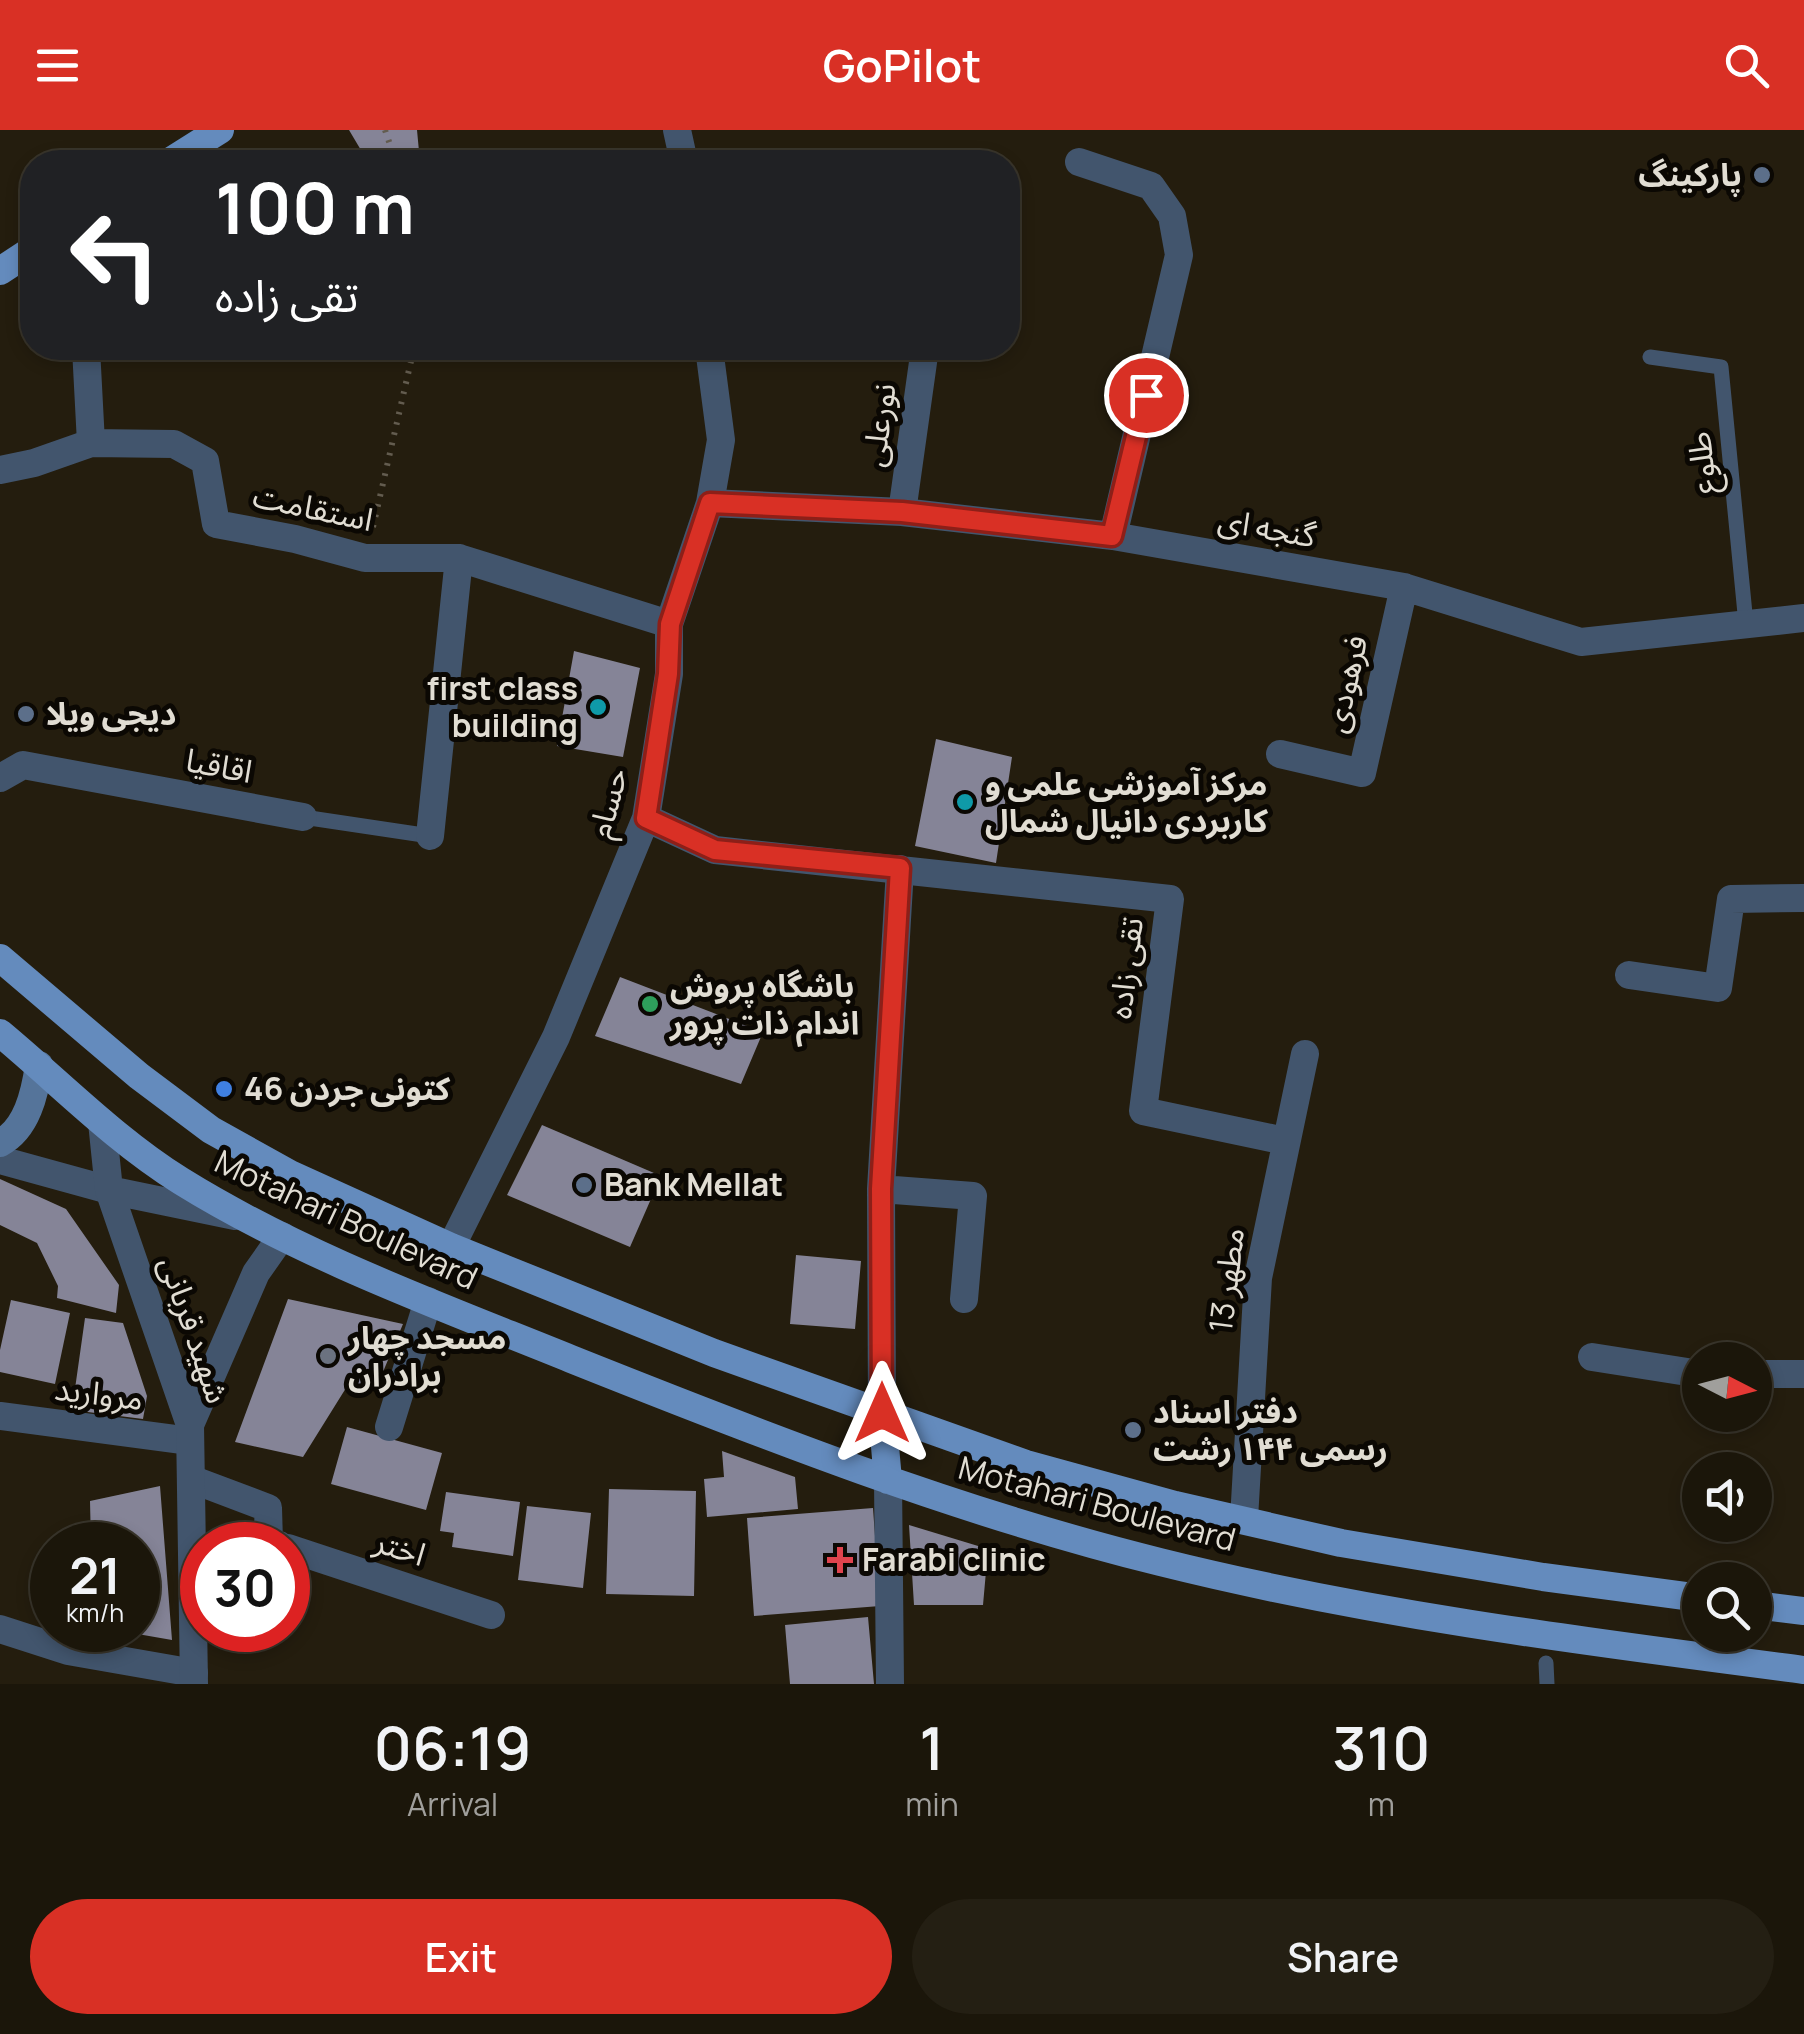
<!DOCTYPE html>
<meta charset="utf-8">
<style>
body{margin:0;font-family:Manrope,"Noto Sans Arabic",sans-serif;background:#241f13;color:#f1f3f6;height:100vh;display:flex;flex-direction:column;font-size:38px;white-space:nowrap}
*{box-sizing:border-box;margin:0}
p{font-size:32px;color:#a09f9c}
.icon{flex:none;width:55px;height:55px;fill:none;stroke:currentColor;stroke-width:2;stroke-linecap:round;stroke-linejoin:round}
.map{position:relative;height:1554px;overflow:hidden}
.panel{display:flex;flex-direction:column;background:#1b160a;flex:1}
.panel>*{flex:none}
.hud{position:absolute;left:20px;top:20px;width:1000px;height:210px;border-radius:40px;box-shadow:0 5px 15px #0003,0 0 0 2px #39352b;background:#202124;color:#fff;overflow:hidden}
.needle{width:65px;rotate:96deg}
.tools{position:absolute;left:1682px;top:1212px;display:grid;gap:20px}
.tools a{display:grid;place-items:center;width:90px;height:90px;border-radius:50%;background:#1b160a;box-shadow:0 5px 15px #0003,0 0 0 2px #39352b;font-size:50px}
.speed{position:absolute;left:30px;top:1392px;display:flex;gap:20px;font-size:50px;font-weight:700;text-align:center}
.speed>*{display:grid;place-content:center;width:130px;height:130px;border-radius:50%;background:#1b160a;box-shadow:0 5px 15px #0003,0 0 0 2px #39352b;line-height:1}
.speed small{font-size:25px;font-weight:400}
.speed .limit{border:15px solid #d22;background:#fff;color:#111}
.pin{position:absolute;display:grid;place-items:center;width:85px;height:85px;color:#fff;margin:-42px;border:5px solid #fff;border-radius:50%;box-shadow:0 2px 10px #0007}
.me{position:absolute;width:110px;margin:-55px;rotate:0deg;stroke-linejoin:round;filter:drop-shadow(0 0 8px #0008)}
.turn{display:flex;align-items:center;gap:35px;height:210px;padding:0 30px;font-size:45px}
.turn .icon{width:130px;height:130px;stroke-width:2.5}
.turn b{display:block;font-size:70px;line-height:85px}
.eta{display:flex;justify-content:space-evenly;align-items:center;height:170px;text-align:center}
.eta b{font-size:60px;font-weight:600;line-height:70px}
.cta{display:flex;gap:20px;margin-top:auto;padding:20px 30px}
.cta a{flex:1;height:115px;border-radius:60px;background:#d93025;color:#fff;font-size:40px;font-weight:600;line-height:115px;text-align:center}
.cta a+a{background:#241f13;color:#f1f3f6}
header{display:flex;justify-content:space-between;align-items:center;height:130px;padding:0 30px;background:#d93025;color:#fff;font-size:45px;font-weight:600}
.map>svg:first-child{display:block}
.building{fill:#858497}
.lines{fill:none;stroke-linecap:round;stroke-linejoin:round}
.path{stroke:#635c4f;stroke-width:6;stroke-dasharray:2.5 8;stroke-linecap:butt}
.service{stroke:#42556d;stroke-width:15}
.minor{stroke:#42556d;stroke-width:28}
.tertiary{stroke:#42556d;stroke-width:28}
.secondary{stroke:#55749a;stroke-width:28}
.primary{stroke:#648bbd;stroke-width:28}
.route-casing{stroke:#8d1f18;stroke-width:25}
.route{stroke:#d93025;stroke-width:18}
.service-dot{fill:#5c6f8a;stroke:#0b0803;stroke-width:4}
.culture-dot{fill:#0f9aa8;stroke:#0b0803;stroke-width:4}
.leisure-dot{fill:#2e9e5b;stroke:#0b0803;stroke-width:4}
.shop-dot{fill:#3f7fe0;stroke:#0b0803;stroke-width:4}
.worship-dot{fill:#6b7280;stroke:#0b0803;stroke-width:4}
.health-dot{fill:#e0444e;stroke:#0b0803;stroke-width:4}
.labels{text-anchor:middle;stroke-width:10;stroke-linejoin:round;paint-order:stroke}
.poi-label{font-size:32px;font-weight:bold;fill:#e1ddd3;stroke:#0b0803;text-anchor:start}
.street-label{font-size:32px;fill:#e1ddd3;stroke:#0b0803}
</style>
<header><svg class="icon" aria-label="menu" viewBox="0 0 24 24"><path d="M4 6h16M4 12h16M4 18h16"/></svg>GoPilot<svg class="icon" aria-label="search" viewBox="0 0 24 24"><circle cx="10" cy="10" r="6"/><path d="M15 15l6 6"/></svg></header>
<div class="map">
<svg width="1804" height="1554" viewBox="0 0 1804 1554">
<rect width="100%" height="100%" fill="#241d0e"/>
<path class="building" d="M349 0H417L420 32H368Z
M574 521 640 538 623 627 557 616Z
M936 609 1012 627 996 733 915 716Z
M620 847 763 902 741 954 595 906Z
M542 995 661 1046 630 1117 507 1065Z
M0 1049 66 1079 119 1155 116 1183 57 1168 58 1156 37 1113 0 1095Z
M796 1125 861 1131 855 1199 790 1194Z
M288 1169 403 1194 375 1261 346 1258 303 1327 235 1312Z
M11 1170 70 1183 55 1254 0 1242V1220Z
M85 1188 123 1193 147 1266 143 1289 72 1280Z
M347 1297 442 1323 426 1380 331 1354Z
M722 1321 795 1347 798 1379 707 1387 704 1349 724 1347Z
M160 1356 172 1510 126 1502 138 1500V1415H91L90 1371Z
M609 1359 696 1361 694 1466 606 1464Z
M446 1362 520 1372 513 1426 452 1417 454 1403 440 1401Z
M527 1376 591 1383 583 1458 518 1450Z
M873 1378 880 1476 754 1486 747 1388Z
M909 1395 988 1419 983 1475H914Z
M868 1487 874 1554H790L785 1495Z"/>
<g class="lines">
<path class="path" d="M385 0 396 32
M373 397 414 218"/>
<path class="service" d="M1650 227 1721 237 1746 494
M303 687 430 706
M1546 1533 1547 1554"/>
<path class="minor" d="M677 0 684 32
M1079 32 1151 56 1172 86 1179 125 1113 406
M86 218 91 313
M0 340 34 333 91 313 174 314 205 331 216 394 295 409 365 428H459L669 494
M710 373 902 382 1113 406 1404 457 1581 512 1804 488
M902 382 925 218
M1280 624 1362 643 1404 457
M0 648 23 635 303 687
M646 688 715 720 1170 769 1143 981 1285 1011
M430 706 459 428
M1629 845 1718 858 1731 769 1804 768
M0 1030 109 1060
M881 1059 973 1066 964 1169
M451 1117 556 907 646 688 669 544V494L710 373 721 310 709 218
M1592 1227 1700 1244
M1755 1244H1804
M882 1283 881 1059 900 739
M0 1286 190 1311
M389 1297 428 1171
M191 1349 268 1378 269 1412 279 1415
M888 1350 890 1554
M1244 1389 1258 1148 1305 924
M288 1418 491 1485
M0 1499 68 1521 194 1543"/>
<path class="tertiary" d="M102 992 109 1060 190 1295 194 1554
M109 1060 235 1086
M190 1295 256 1143 282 1106"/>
<path class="secondary" d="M0 1013C27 999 35 963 39 935"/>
<path class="primary" d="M169 32 220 0
M0 141 32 120
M0 828 139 946 211 1000 290 1044 451 1117 714 1223 1026 1334 1175 1375 1341 1413 1543 1447 1700 1468
M0 903C59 952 115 1010 181 1051 302 1126 440 1176 571 1229 764 1306 958 1382 1160 1432 1372 1485 1588 1512 1804 1540
M882 1283 888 1350
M1755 1475 1804 1481"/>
</g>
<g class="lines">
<defs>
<path id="route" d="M882 1283 881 1059 900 738 715 720 646 688 668 544 670 494 710 373 902 382 1112 406 1146 265"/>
</defs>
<use href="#route" class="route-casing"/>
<use href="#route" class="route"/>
</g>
<g class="service-dot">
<circle cx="1762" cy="45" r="10"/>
<circle cx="26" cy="584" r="10"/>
<circle cx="584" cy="1055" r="10"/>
<circle cx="1133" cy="1300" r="10"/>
</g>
<g class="culture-dot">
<circle cx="598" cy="577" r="10"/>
<circle cx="965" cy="672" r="10"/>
</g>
<circle class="leisure-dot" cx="650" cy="874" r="10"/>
<circle class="shop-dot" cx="224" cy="959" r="10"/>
<circle class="worship-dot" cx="328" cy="1226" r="10"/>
<path class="health-dot" d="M835 1415h10v10h10v10h-10v10h-10v-10h-10v-10h10z"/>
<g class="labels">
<g class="poi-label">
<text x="1742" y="56" text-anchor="end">پارکینگ</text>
<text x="578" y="570" text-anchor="end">first class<tspan x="578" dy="37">building</tspan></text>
<text x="46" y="595">دیجی ویلا</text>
<text x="985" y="665">مرکز آموزشی علمی و<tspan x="985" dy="37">کاربردی دانیال شمال</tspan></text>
<text x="670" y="867">باشگاه پروش<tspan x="670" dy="37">اندام ذات پرور</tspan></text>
<text x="244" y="970">کتونی جردن 46</text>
<text x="604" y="1066">Bank Mellat</text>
<text x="348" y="1219">مسجد چهار<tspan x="348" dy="37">برادران</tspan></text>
<text x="1153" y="1293">دفتر اسناد<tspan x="1153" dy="37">رسمی ۱۴۴ رشت</tspan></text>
<text x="862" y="1441">Farabi clinic</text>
</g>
<g class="street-label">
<text transform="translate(879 295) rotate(-82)" y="11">نورعلی</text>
<text transform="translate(1702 333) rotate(-96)" y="11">طلوع</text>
<text transform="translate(313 378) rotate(12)" y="11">استقامت</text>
<text transform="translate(1267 398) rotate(10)" y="11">گنجه ای</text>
<text transform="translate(1346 554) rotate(-77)" y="11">فرهودی</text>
<text transform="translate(219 636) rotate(11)" y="11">اقاقیا</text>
<text transform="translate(608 673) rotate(-75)" y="11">حسام</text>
<text transform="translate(1126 838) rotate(-83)" y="11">تقی زاده</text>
<text transform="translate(346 1090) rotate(25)" y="11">Motahari Boulevard</text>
<text transform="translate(1227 1150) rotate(-83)" y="11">مطهر 13</text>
<text transform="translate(194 1200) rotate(71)" y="11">شهید قربانی</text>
<text transform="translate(99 1264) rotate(7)" y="11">مروارید</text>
<text transform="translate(1097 1374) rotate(15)" y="11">Motahari Boulevard</text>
<text transform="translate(400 1418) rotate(18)" y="11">اختر</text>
</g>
</g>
</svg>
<div class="tools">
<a><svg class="needle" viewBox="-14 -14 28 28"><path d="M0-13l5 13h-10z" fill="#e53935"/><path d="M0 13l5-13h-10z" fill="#a09f9c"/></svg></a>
<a><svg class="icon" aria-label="sound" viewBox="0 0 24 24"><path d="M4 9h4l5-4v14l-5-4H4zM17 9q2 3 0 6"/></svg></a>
<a><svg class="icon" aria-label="search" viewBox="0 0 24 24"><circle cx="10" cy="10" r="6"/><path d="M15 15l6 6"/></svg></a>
</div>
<div class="speed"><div>21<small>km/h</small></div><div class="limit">30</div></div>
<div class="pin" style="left:1146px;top:265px;background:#d93025"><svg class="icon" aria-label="arrive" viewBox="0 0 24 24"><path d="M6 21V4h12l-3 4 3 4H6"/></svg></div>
<svg class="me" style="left:882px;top:1283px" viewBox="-20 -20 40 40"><path d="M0-17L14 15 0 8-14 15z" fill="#d93025" stroke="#fff" stroke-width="4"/></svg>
<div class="hud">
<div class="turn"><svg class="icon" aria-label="left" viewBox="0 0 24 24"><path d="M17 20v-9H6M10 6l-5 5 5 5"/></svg><div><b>100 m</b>تقی زاده</div></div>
</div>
</div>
<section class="panel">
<div class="eta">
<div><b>06:19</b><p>Arrival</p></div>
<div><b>1</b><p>min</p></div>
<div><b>310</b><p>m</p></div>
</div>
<div class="cta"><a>Exit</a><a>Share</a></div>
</section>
